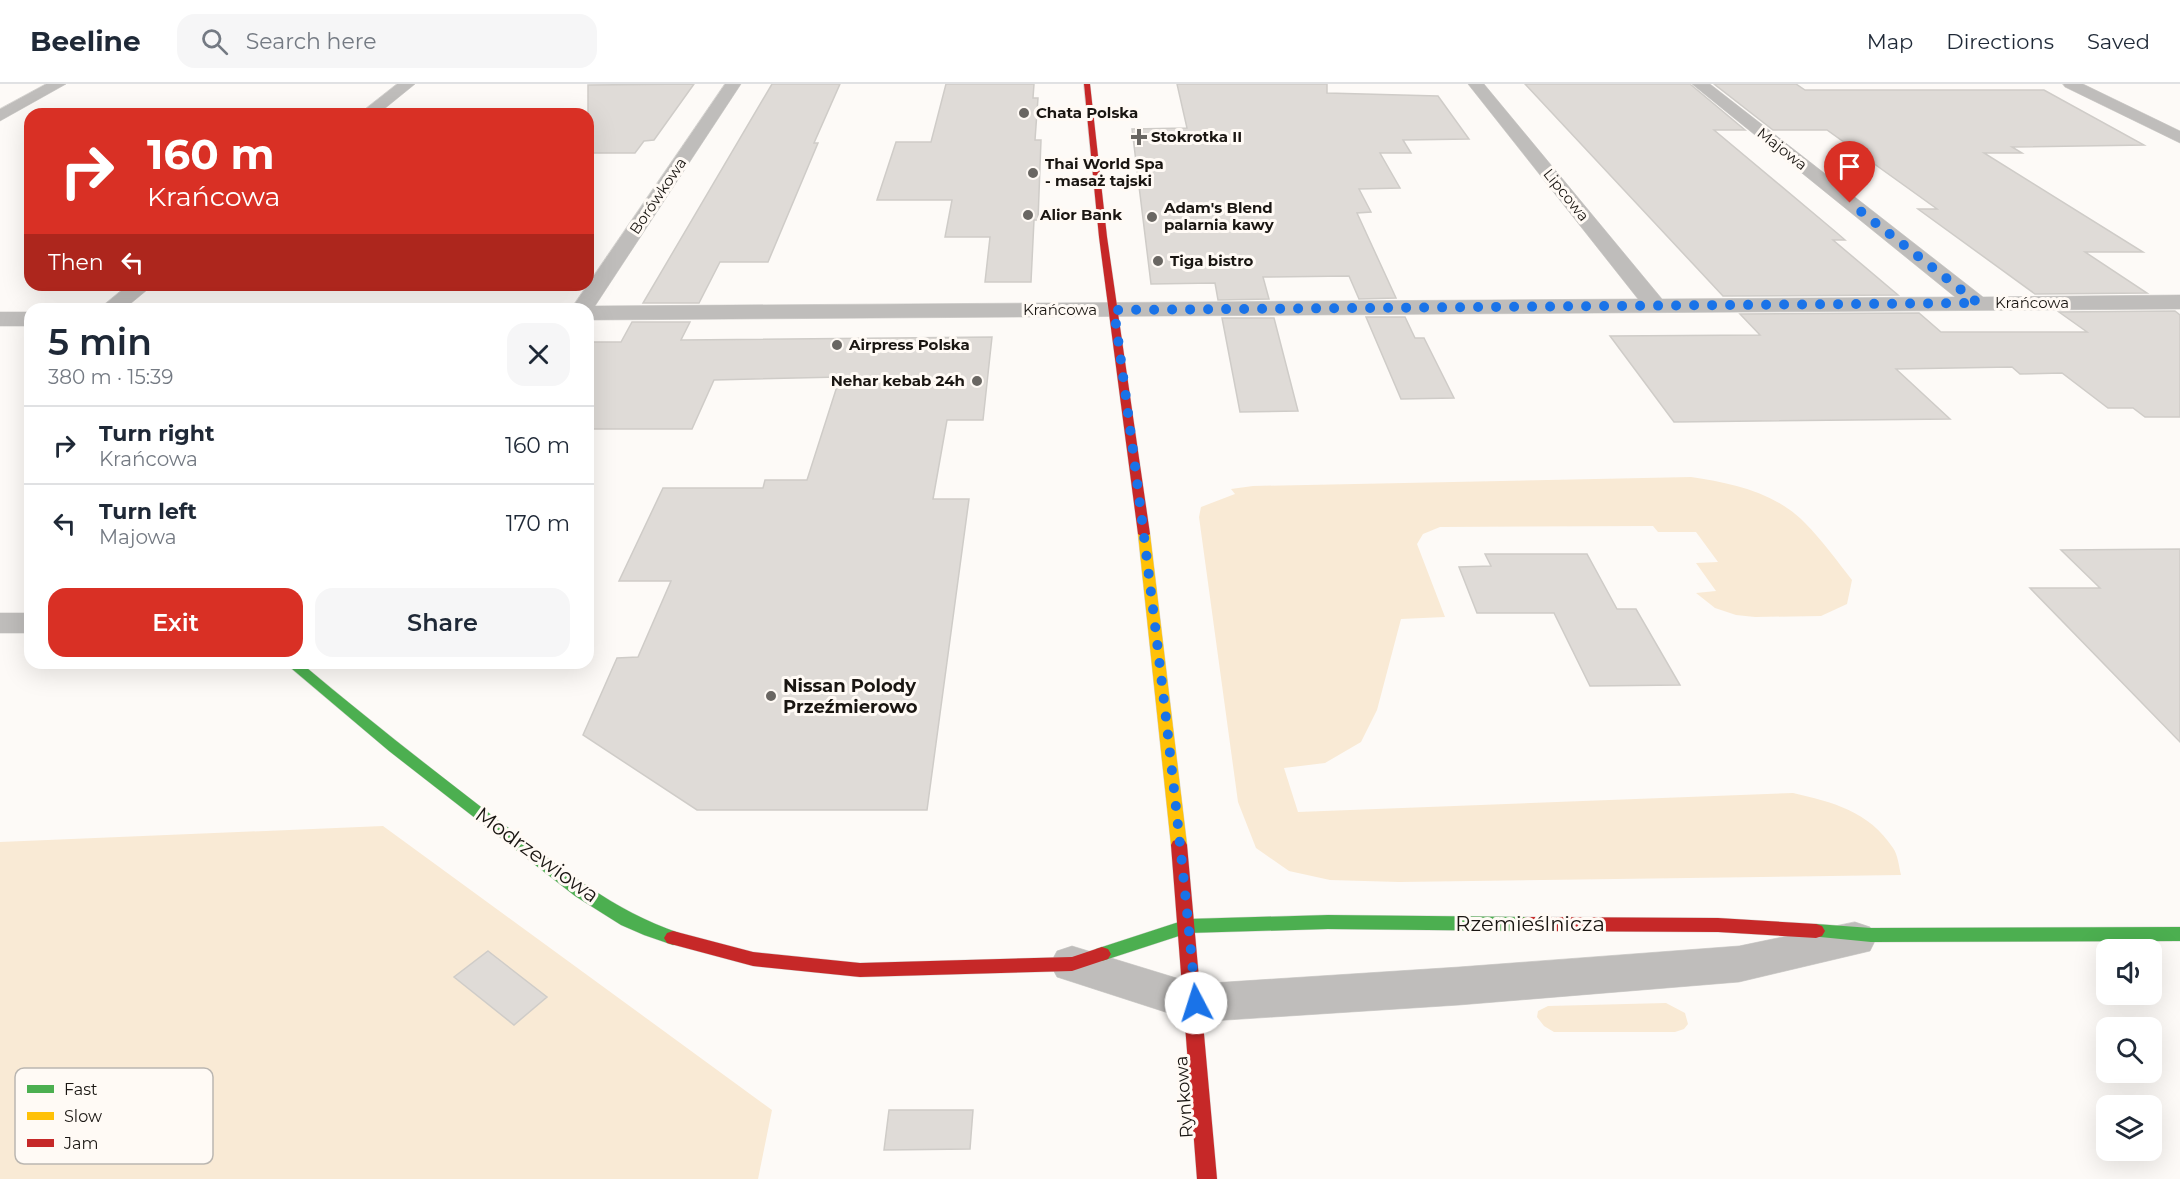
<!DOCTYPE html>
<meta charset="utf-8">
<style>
body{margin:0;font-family:Montserrat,sans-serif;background:#f6f6f7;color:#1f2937;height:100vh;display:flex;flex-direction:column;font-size:22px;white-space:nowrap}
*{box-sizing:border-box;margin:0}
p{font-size:20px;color:#747a83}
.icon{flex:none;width:33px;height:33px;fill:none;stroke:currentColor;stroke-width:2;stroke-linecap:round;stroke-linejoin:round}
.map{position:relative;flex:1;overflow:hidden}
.side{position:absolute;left:24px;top:219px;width:570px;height:366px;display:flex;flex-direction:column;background:#fff;border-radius:18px;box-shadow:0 6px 24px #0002}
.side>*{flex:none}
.top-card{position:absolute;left:24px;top:24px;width:570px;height:183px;border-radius:18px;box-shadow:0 6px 24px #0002;background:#d93025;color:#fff;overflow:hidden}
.tools{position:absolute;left:2096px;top:855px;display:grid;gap:12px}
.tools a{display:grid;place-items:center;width:66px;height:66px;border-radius:12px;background:#fff;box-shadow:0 6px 24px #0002;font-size:30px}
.pin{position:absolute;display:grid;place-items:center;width:51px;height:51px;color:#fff;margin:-62px -26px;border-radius:50% 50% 50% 0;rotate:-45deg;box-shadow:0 0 6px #0007}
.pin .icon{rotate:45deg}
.me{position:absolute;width:66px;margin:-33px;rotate:355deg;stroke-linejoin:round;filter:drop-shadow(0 0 4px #0008)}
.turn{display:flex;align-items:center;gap:21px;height:126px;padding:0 24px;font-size:27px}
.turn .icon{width:78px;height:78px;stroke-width:2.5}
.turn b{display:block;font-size:42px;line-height:51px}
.then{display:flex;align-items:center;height:57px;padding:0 24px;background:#0003;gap:12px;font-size:22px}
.round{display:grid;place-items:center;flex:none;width:63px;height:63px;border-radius:18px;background:#f6f6f7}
.headline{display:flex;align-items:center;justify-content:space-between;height:102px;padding:0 24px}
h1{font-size:36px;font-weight:600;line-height:45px}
.cta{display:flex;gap:12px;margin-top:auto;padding:12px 24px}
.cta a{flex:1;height:69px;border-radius:18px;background:#d93025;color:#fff;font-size:24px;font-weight:600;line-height:69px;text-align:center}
.cta a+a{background:#f6f6f7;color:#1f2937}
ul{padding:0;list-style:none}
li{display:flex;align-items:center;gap:18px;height:78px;padding:0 24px;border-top:2px solid #e0e1e3}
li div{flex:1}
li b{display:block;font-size:22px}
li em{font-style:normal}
header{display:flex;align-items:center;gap:36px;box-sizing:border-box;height:84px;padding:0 30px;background:#fff;border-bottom:2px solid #e0e1e3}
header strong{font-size:28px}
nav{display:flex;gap:33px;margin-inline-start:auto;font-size:21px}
.search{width:420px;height:54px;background:#f6f6f7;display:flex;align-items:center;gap:15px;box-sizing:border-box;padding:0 21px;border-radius:18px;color:#747a83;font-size:22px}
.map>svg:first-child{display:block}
.green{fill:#f9ead5}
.building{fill:#dfdbd7;stroke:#cfccc8;stroke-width:1.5}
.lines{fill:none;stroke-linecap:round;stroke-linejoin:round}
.street-casing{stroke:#d8d6d3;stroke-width:1}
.fast-casing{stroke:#d8d6d3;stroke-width:1}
.slow-casing{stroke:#d8d6d3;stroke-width:1}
.jam-casing{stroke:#d8d6d3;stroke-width:1}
.street{fill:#bfbdbb;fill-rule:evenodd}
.fast{fill:#4caf50;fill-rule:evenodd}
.slow{fill:#ffc107;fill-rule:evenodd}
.jam{fill:#c62828;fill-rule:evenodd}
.route{stroke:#1a73e8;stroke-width:10;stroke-dasharray:0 18}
.poi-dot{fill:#696662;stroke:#fffaf5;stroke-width:2}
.labels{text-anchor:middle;stroke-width:6;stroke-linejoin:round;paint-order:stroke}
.far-poi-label{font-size:15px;font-weight:bold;fill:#1a1612;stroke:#fffaf5;text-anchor:start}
.far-street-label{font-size:15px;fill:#1a1612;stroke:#fffaf5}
.poi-label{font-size:18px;font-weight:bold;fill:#1a1612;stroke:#fffaf5;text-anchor:start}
.street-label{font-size:18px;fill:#1a1612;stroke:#fffaf5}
.near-street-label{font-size:21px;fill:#1a1612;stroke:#fffaf5}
.key{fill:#fffaf5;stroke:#bab6b1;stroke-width:1.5}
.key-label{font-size:16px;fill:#1a1612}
</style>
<header>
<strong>Beeline</strong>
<div class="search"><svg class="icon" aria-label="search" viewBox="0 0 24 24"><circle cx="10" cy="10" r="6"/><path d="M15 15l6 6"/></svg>Search here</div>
<nav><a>Map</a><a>Directions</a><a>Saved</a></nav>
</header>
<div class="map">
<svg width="2180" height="1095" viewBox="0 0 2180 1095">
<rect width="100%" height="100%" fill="#fdfaf7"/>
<path class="green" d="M1691 393C1731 399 1775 408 1805 439 1822 456 1837 477 1852 496L1847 520 1821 532 1755 533 1736 531 1715 524 1696 509 1716 507 1696 479 1718 478 1696 448H1658L1653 442 1440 443 1423 450 1417 460 1445 533 1401 535 1377 626 1361 658 1325 679 1284 684 1298 728 1793 709C1832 718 1869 727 1893 764 1898 771 1899 783 1901 791L1399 798 1330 796 1289 787 1256 764 1238 718 1199 433 1201 423 1235 410 1231 405 1253 402Z
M383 742 772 1026 758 1095H0V758Z
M1666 919 1685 929 1688 940 1684 945 1675 948H1554L1544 942 1537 933 1538 927 1548 922Z"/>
<path class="building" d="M694 0 654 56 644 57 635 69H588V1Z
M772 0H840L814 59H818L768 178H720L699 219H643Z
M946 0H1034L1033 14H1038L1035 56H1041L1038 136H1034L1031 198H985L990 153H945L952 116H877L896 58H931Z
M1177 0H1327V9L1438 12 1469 55 1403 56 1411 69H1380L1400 104 1359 105 1371 128 1357 129 1396 214 1359 215 1349 192 1263 193 1269 215 1218 216 1215 199 1151 200 1132 45 1187 44Z
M1525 0H1690L1745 46H1714L1837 149 1845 156H1833L1898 211 1723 212Z
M1714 0H1796L1805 6H2044L2144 61 2012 63 2022 69H1984L2143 168H2085L2147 209 2035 210 1918 125H1937L1827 46H1773Z
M2175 227 2180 231V333H2145L2133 324H2108L2062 289 2020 290 2012 283 1896 285 1950 335 1674 338 1610 252 1760 251 1740 230 1919 229 1941 248H2087L2059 228Z
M1366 233H1405L1415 254H1424L1454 314 1401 315Z
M1222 234H1274L1298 327 1240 328Z
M632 238H690L681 256 992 253 983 336H947L933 415H969L927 726H697L583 651 617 574 638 573 671 497H619L663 404H763L765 396H807L840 293 714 296 692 345H588V258H621Z
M2180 465V658L2030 504H2100L2061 466Z
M1485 470H1587L1617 525H1636L1680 601 1590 602 1554 529H1477L1459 483 1491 482Z
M488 867 547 913 514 941 454 893Z
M889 1026H973L970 1065 884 1066Z"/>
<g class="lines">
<defs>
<path id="street" d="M46 0H66L0 37V25Z
M397 0H415L378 30H359Z
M725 0H741L595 222 1638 215 1468 0H1484L1662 215 1955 213 1692 0H1710L1983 213 2180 211V225L588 236V225H571Z
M2063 0H2083L2180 47V59L2065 3Z
M128 201H153L124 225H99Z
M0 228H30V242H0Z
M0 529H30V549H0Z
M1855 838 1870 843 1876 855 1870 867 1739 898 1459 921 1196 938 1057 893 1050 880 1057 867 1072 862 1196 900 1459 883 1739 862Z"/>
<path id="fast" d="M285 579H301C364 632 429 683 494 733 553 777 608 825 679 849L682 854 679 859 673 861 644 851 621 841 575 812 389 667Z
M1328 831 1527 833 1533 835 1536 840 1533 845 1527 847 1328 845 1188 849 1102 877 1096 875 1093 870 1096 865 1188 835Z
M1816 840 1871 844 2180 843V857L1871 858 1810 852 1807 847 1810 842Z"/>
<path id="slow" d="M1144 446 1150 450 1187 761 1185 765 1179 767 1173 765 1171 761 1138 450Z"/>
<path id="jam" d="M1084 0H1090L1107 153 1150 450 1144 454 1138 450 1099 153Z
M1179 755 1185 757 1187 761 1217 1095H1197L1171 761 1173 757Z
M1527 833 1718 834 1816 840 1822 842 1825 847 1822 852 1816 854 1718 848 1527 847 1521 845 1518 840 1521 835Z
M673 847 753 868 860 879 1072 873 1102 863 1108 865 1111 870 1108 875 1072 887 860 893 753 882 667 859 664 854 667 849Z"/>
</defs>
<use href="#street" class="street-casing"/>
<use href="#fast" class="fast-casing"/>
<use href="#slow" class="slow-casing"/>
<use href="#jam" class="jam-casing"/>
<use href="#street" class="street"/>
<use href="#fast" class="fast"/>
<use href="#slow" class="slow"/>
<use href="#jam" class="jam"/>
</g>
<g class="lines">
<path class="route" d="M1196 919C1174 688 1146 457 1114 226L1978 219 1850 119"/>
</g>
<g class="poi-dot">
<circle cx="1024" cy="29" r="6"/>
<path d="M1136 44h6v6h6v6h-6v6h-6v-6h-6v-6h6z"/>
<circle cx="1033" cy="89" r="6"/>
<circle cx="1028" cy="131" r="6"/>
<circle cx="1152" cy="133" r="6"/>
<circle cx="1158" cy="177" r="6"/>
<circle cx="837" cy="261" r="6"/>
<circle cx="977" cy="297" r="6"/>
<circle cx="771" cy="612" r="6"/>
</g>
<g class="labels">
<g class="far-poi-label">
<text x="1036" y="34">Chata Polska</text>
<text x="1151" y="58">Stokrotka II</text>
<text x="1045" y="85">Thai World Spa<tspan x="1045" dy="17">- masaż tajski</tspan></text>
<text x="1164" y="129">Adam's Blend<tspan x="1164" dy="17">palarnia kawy</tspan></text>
<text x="1040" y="136">Alior Bank</text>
<text x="1170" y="182">Tiga bistro</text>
<text x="849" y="266">Airpress Polska</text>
<text x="965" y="302" text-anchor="end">Nehar kebab 24h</text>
</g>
<g class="far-street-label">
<text transform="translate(1782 65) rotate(38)" y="5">Majowa</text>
<text transform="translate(1566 111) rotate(51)" y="5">Lipcowa</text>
<text transform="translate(658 112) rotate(-56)" y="5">Borówkowa</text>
<text x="2032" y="224">Krańcowa</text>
<text x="1060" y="231">Krańcowa</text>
</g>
<g class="poi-label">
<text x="783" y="608">Nissan Polody<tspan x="783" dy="21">Przeźmierowo</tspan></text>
</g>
<g class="street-label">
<text transform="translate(1184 1013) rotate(-94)" y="6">Rynkowa</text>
</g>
<g class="near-street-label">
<text transform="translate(537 771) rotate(36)" y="7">Modrzewiowa</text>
<text x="1530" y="847">Rzemieślnicza</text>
</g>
</g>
<rect x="15" y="984" width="198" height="96" rx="9" class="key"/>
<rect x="27" y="1001" width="27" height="8" fill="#4caf50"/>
<rect x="27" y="1028" width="27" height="8" fill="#ffc107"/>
<rect x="27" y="1055" width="27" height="8" fill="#c62828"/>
<g class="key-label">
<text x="64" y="1011">Fast</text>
<text x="64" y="1038">Slow</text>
<text x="64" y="1065">Jam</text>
</g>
</svg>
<div class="tools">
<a><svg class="icon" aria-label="sound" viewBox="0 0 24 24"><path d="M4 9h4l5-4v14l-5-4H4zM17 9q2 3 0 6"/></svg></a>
<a><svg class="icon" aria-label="search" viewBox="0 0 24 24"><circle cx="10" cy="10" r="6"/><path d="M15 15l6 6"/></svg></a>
<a><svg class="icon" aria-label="layers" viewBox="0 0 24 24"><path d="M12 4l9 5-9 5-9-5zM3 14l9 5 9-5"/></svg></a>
</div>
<div class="pin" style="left:1850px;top:119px;background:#d93025"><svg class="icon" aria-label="arrive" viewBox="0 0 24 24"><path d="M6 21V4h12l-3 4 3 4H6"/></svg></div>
<svg class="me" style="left:1196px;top:919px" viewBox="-20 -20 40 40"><circle r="19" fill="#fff"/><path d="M0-13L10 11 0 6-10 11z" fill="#1a73e8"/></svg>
<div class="top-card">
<div class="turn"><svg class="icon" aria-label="right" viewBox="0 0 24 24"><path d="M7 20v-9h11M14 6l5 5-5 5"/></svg><div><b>160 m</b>Krańcowa</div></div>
<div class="then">Then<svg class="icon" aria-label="left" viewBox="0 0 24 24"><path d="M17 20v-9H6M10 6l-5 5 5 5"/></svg></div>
</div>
<section class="side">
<div class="headline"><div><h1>5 min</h1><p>380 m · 15:39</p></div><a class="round"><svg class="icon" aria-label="close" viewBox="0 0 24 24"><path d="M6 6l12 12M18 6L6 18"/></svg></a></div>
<ul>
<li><svg class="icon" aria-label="right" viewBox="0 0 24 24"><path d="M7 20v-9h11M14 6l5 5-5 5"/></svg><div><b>Turn right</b><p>Krańcowa</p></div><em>160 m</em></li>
<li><svg class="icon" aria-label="left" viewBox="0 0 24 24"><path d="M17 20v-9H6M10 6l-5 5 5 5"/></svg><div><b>Turn left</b><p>Majowa</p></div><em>170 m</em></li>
</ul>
<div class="cta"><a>Exit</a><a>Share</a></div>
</section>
</div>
